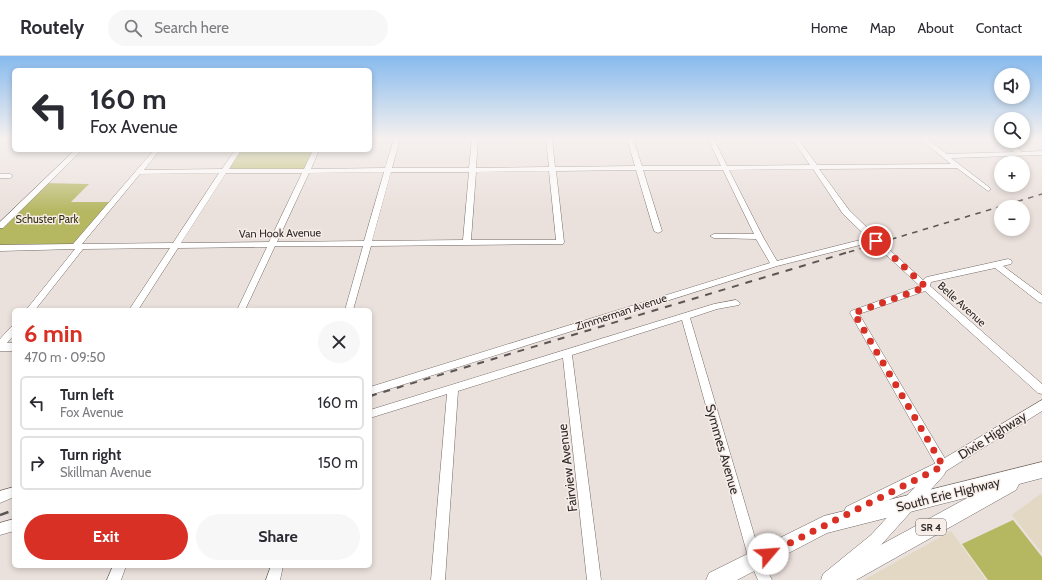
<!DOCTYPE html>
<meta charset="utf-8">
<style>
body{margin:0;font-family:Cabin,sans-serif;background:#f7f7f7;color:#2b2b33;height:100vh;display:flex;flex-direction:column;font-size:15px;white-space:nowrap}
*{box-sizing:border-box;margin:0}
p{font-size:13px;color:#7c7c81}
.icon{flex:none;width:22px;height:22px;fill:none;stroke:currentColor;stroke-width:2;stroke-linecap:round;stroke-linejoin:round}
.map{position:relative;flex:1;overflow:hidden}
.side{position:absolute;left:12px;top:252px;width:360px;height:260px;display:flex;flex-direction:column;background:#fff;border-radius:6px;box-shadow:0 2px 6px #0003}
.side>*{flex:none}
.banner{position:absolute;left:12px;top:12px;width:360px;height:84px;border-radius:6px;box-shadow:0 2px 6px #0003;background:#fff;color:#2b2b33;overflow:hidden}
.tools{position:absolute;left:994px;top:12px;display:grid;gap:8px}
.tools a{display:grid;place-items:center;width:36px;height:36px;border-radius:50%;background:#fff;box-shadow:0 2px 6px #0003;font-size:20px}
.pin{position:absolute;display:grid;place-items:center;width:34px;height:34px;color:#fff;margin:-17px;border:2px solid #fff;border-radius:50%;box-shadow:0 1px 4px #0007}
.me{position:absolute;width:44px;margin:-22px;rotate:63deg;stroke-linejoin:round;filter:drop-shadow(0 0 3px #0008)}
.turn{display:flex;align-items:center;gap:14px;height:84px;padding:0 12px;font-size:18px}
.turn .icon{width:52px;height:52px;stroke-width:2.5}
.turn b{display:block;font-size:28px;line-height:34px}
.round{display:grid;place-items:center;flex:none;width:42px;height:42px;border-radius:21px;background:#f7f7f7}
.summary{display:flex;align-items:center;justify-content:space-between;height:68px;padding:0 12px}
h1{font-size:24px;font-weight:700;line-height:30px;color:#d93025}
.button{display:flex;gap:8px;margin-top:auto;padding:8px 12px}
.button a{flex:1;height:46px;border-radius:24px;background:#d93025;color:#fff;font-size:16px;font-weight:700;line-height:46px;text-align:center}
.button a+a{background:#f7f7f7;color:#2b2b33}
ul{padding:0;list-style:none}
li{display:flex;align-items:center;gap:12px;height:54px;margin:0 8px 6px;padding:0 4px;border:2px solid #e1e1e2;border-radius:6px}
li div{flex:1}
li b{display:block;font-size:15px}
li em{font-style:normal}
header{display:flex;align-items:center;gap:24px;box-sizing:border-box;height:56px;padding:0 20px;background:#fff;border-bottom:1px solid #e1e1e2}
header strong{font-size:19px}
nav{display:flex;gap:22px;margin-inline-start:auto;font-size:14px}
.search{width:280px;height:36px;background:#f7f7f7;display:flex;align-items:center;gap:10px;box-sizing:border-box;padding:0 14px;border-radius:22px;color:#7c7c81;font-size:15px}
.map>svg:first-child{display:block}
.commercial{fill:#e2d8c3}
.green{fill:#b5b761}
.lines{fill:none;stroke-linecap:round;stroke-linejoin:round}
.minor-casing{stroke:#736a66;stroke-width:1}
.tertiary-casing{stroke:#736a66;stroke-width:1}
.primary-casing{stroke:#736a66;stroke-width:1}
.minor{fill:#fff;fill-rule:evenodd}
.tertiary{fill:#fff;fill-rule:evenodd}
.primary{fill:#fff;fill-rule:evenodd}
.rail-far2{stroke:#5b5654;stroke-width:1.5;stroke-dasharray:5.5 5.5;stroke-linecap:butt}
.rail-far1{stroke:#5b5654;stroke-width:2;stroke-dasharray:7 7;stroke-linecap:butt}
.rail{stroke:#5b5654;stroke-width:2.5;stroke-dasharray:9 9;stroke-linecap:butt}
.route{stroke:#d93025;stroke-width:7;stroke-dasharray:0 12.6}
.labels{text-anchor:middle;stroke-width:3;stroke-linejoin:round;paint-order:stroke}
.shield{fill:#f7ede9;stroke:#6a6463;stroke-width:1}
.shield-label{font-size:10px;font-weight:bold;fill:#2e2a29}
.park-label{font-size:11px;fill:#2f3009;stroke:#f7ede9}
.street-label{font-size:11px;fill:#2e2a29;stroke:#f7ede9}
.near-street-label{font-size:13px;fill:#2e2a29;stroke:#f7ede9}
</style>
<header>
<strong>Routely</strong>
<div class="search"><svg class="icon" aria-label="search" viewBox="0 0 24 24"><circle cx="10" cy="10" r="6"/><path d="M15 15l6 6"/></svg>Search here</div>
<nav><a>Home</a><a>Map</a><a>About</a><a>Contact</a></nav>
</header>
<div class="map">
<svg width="1042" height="524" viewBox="0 0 1042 524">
<rect width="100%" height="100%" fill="#eae0dc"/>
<path class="commercial" d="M1042 437V497L1012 459Z
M951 475 986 524H864Z"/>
<path class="green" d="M238 94H316L305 116H223Z
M44 127 89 128 71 146H114L75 191 0 192V170Z
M1013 464 1042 501V524H988L962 488Z"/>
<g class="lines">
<defs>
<path id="minor" d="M394 83H400L392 112H469L472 83H478L476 112 549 111 546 83H552L555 111 635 110 627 83H633L642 110H721L708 83H714L727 110 810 109 792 83H798L817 109 951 108 920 83H927L947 98 1014 96 1002 85H1009L1022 96 1042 95V99L951 102 990 132V134L988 135 957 112 819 113 849 154 893 197 923 224 927 221 1008 203 1011 204 1012 206 1011 208 1003 210 1042 239V247L1039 246 995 212 931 226 930 230 1042 328V338L1038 337 925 235 859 258 947 406 949 410 947 414 943 415 939 414 850 257 851 255 920 230 872 186 777 210 370 339V331L770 207 756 183 714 182 710 180 714 178H754L723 114H643L662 175 658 177 654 175 636 114 556 115 564 186 563 188 371 190 353 254H345L363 190H275L245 254H237L267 191 178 192 138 254H129L170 192 83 193 35 254H26L75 193 0 195V189L73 188 154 94H160L144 114 222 113 235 94H241L229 113H304L313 94H319L311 113 385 112ZM813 113 843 158 868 182 777 205 763 181 729 114ZM549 115 556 184H471L476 116ZM384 116 364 185 277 186 309 117ZM391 116H469L463 184 372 185ZM219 117 173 187 82 188 140 118ZM226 117H302L269 186 181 187Z
M75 94H82L3 172H0V166Z
M0 118H10L13 120 10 122H0Z
M736 244 740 247 739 249 717 253 690 262 761 502 772 524H758L749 504 682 264 572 299 601 524H587L563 302 458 335 445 524H431L447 338 370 362V354L714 248Z
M14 270V279L7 287H14V295H0V283L11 271Z
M14 431V441L0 447V435Z
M14 463V475L0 479V467Z
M113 510H126L121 524H107Z
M271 510H283L280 524H266Z"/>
<path id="tertiary" d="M1042 344V355L946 415 944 419 881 489 841 524H821L823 518 871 479 915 431 851 463 846 461 844 456 846 451 938 406Z"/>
<path id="primary" d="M1042 406V422L1019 428 1016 434 856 524H826L829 517 969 441 827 477 737 524H706L709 517 824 460Z"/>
</defs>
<use href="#minor" class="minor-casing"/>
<use href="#tertiary" class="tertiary-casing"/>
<use href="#primary" class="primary-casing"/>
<use href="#minor" class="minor"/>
<use href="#tertiary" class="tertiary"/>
<use href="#primary" class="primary"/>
<path class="rail-far2" d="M849 196 1042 138"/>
<path class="rail-far1" d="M370 340 852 195"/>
<path class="rail" d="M370 340 373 339
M0 459 14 454"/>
</g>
<linearGradient id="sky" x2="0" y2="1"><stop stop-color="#87baee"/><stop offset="0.53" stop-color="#f6f1ef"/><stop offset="1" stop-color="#f6f1ef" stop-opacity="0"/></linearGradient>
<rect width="1042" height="156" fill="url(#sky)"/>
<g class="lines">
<path class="route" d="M768 498 943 410 854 257 926 231 876 185"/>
</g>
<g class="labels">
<rect class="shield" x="916" y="463" width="30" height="16" rx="3"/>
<g class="shield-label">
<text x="931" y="475">SR 4</text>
</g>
<g class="park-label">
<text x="47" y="167">Schuster Park</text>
</g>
<g class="street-label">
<text transform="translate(280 177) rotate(-1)" y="4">Van Hook Avenue</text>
<text transform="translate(962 248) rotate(42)" y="4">Belle Avenue</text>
<text transform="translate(621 256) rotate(-18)" y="4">Zimmerman Avenue</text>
</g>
<g class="near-street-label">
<text transform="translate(992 379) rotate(-32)" y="5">Dixie Highway</text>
<text transform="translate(723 393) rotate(74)" y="5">Symmes Avenue</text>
<text transform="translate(567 412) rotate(-97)" y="5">Fairview Avenue</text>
<text transform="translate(948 438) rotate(-14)" y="5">South Erie Highway</text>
</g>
</g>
</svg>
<div class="tools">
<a><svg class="icon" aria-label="sound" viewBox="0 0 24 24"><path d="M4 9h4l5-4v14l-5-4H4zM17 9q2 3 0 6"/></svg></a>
<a><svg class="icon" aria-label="search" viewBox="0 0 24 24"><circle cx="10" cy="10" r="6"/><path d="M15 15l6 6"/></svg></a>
<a>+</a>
<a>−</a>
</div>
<div class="pin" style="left:876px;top:185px;background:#d93025"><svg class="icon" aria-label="arrive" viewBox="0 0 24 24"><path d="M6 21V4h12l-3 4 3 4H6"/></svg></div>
<svg class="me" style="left:768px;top:498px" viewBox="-20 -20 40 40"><circle r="19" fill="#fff"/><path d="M0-13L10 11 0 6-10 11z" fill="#d93025"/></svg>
<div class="banner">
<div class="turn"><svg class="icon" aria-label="left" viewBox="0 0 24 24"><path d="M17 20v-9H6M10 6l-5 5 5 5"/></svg><div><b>160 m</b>Fox Avenue</div></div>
</div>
<section class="side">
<div class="summary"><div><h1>6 min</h1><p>470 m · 09:50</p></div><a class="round"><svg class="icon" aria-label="close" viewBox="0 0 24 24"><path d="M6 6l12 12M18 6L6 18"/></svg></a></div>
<ul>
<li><svg class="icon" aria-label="left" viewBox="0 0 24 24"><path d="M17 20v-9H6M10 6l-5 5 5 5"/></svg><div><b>Turn left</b><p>Fox Avenue</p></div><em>160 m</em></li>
<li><svg class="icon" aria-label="right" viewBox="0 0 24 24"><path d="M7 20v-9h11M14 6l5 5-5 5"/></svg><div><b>Turn right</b><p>Skillman Avenue</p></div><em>150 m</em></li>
</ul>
<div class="button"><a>Exit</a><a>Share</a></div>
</section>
</div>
